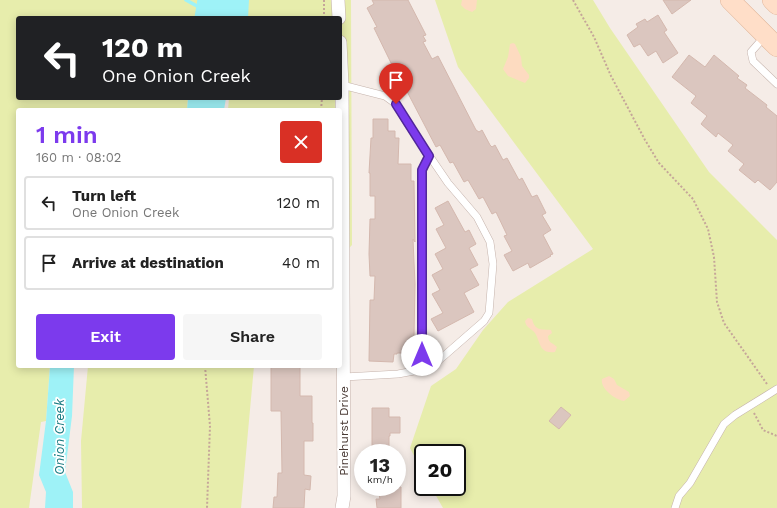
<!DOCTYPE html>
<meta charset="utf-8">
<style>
body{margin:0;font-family:"Work Sans",sans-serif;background:#f6f6f6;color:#222;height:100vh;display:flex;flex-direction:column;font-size:15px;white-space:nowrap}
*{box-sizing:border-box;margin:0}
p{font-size:13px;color:#767676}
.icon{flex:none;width:22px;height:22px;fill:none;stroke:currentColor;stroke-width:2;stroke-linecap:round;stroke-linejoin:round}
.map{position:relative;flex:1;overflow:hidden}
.panel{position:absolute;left:16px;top:108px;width:326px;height:260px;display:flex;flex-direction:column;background:#fff;border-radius:4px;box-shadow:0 2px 10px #0003}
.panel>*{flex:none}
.guide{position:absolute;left:16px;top:16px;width:326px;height:84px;border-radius:4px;box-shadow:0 2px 10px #0003;background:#202124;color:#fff;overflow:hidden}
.speed{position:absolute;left:354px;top:444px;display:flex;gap:8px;font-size:20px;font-weight:700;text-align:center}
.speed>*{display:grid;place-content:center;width:52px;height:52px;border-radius:50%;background:#fff;box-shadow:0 2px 10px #0003;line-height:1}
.speed small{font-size:10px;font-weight:400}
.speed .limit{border:2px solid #111;border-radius:6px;background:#fff;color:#111}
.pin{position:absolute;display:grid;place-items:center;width:34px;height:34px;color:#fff;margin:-41px -17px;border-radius:50% 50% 50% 0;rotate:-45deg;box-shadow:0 0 4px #0007}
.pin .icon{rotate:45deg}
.me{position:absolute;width:44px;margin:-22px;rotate:0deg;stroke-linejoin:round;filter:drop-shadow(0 0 3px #0008)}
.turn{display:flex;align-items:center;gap:14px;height:84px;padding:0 20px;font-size:18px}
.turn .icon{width:52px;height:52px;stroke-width:2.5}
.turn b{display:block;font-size:28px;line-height:34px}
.round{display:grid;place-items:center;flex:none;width:42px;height:42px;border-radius:4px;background:#f6f6f6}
.summary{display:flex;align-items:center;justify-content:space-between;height:68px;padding:0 20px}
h1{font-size:24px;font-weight:600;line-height:30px;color:#7c3aed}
.action{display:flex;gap:8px;margin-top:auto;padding:8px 20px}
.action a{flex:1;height:46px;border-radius:4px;background:#7c3aed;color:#fff;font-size:16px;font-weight:600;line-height:46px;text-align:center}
.action a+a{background:#f6f6f6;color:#222}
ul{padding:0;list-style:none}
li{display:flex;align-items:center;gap:12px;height:54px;margin:0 8px 6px;padding:0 12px;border:2px solid #e0e0e0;border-radius:4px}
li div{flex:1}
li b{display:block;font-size:15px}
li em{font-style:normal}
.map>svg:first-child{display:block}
.green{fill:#e7edac}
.sand{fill:#fddbc0}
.water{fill:#9ef2f7}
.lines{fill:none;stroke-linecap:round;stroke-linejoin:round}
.stream{stroke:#9ef2f7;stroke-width:3.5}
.river{stroke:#9ef2f7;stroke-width:21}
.building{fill:#dbc6bf;stroke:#d4b8ae}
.lane-casing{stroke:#c5b3ac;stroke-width:8}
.street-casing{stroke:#c5b3ac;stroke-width:14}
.secondary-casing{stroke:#e0b397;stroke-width:20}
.path{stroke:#c5a699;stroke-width:2;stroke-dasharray:2 2;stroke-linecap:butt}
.lane{stroke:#fff;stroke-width:7}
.street{stroke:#fff;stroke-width:13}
.secondary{stroke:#ffdec8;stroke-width:19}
.route-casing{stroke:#51269a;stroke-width:10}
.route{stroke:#7c3aed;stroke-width:7}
.labels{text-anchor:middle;stroke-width:3.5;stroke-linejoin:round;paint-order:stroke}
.street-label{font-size:12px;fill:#493a35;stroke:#fff}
.water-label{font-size:13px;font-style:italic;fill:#1d7c83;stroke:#fff}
</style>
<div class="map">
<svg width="777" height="508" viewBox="0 0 777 508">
<rect width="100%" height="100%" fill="#f5ece7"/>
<path class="green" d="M0 0H209V4L206 18H18V98H188L187 110H18V366H50L46 421 41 422 29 508H0Z
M241 0H351L352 245 340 258V110H228L229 98H340V18H239Z
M435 0H593L610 28 709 172 777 240V508H443L431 487H457V453H423V473L410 448 431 386 456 369 483 330 508 302 593 249 458 67Z
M88 366H254L241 508H82L81 441Z"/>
<path class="sand" d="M462 0H477L476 9 472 12 465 9 461 5Z
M513 43 515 44 521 57 522 66 529 75V78L525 83 508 76 503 69 508 57 510 44Z
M528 318 532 319C535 331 541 329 551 330L552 333 548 336C548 343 553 343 557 347L555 352C539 354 541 343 535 333 531 328 526 328 525 321Z
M609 376 614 379 617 385 629 392 630 396 624 401C616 400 600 389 602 379Z"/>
<path class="water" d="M209 0H249L248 18H206L209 4Z
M188 98H226L224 110H187Z
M50 366H74L72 416 65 472 73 492V508H45L46 492 39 475 46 421Z"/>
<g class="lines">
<path class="stream" d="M186 0 206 11"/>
<path class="river" d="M205 18 208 0"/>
</g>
<path class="building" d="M372 0H408L426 35 423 36 426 41 423 42 432 59 438 56 476 130 479 132 482 130 490 145 492 147 495 145 503 160 507 158 519 180 522 178 532 197 537 195 546 213 542 215 551 230 543 235 553 254 550 255 551 256 530 268 528 263 513 271 504 255 512 251 504 236 507 235 496 212 492 214 483 197 479 199 468 180 464 182 453 162 450 163 440 145 436 147 400 78 393 81 386 69 392 65 374 28 377 27 367 8 374 4Z
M663 0H691L672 14Z
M658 15 667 30 664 32 678 53 663 63 656 51 648 56 640 44 634 47 627 35 638 27 636 24 645 19 647 22Z
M689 55 705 67 714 55 739 76 737 78 747 85 745 88 767 105 766 107 777 116V182L770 190 758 180 755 183 739 170 744 164 728 151 733 145 718 133 716 137 701 124 707 116 691 103 696 96 672 77Z
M373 119H388V131H395V138H399L398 164H411V181H414L415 242 413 239 415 284 414 337H410V353H397V354H394L393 362 369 361 370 300H374L375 276H370L369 254 370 219H375V196H370V173H369L371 138H373Z
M448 201 465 232 469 230 476 244 469 248 478 265 470 269 479 285 464 293 474 312 438 331 431 319 443 313 432 294 440 290 432 275 443 269 435 254 446 248 436 229 444 225 435 208Z
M271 366H300V396H312V423H313V441H304V475L311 476 310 490 305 489 304 508H273L274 497H277L278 473H282L281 411H271Z
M561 407 571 415 559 429 549 421Z
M372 408H389V417H400V433H390V436H389V449L372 448Z
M391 487H401V508H377L376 499H380L379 494 391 493Z"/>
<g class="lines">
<defs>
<path id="lane" d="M765 36 751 52 753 61 777 84
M342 85 385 96 396 104 407 123 448 183 477 217 490 242 493 264 489 313 484 321 430 368 398 374 344 377
M421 370 422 170 429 156
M675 508 679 496 690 483 724 424 735 415 777 389"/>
<path id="street" d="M338 0 339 18
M340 42 342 85 344 496 342 508"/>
<path id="secondary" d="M730 0 777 47
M772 0 777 5"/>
</defs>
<use href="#lane" class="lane-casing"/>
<use href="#street" class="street-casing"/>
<use href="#secondary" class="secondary-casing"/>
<path class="path" d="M324 0V18
M573 0 594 37 611 76 645 140 659 163 693 199 708 229 714 257 717 302 724 323 767 384
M321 110 322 98
M205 366 210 426 207 508
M754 413 763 430 777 436"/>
<use href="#lane" class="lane"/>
<use href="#street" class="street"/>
<use href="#secondary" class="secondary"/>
</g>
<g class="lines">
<defs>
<path id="route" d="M396 104 429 156 422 170V355"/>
</defs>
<use href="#route" class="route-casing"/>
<use href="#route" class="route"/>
</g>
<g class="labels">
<g class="street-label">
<text transform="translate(344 431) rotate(-90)" y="4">Pinehurst Drive</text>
</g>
<g class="water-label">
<text transform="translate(59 437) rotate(-90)" y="5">Onion Creek</text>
</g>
</g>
</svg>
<div class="speed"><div>13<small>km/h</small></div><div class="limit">20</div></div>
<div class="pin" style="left:396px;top:104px;background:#d93025"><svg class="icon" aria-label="arrive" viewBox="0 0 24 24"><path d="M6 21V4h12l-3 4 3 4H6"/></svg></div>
<svg class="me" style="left:422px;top:355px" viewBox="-20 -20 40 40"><circle r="19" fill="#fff"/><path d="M0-13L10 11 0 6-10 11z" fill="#7c3aed"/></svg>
<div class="guide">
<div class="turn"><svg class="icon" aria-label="left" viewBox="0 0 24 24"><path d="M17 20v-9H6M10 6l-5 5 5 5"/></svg><div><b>120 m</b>One Onion Creek</div></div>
</div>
<section class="panel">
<div class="summary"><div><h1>1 min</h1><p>160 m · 08:02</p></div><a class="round" style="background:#d93025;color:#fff"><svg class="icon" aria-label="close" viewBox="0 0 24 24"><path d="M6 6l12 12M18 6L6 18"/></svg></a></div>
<ul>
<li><svg class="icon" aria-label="left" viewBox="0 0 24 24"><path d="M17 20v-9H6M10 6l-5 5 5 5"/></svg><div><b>Turn left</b><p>One Onion Creek</p></div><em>120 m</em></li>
<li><svg class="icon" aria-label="arrive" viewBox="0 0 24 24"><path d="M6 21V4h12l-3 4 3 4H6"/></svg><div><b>Arrive at destination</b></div><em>40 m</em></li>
</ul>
<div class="action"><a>Exit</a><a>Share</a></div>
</section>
</div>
